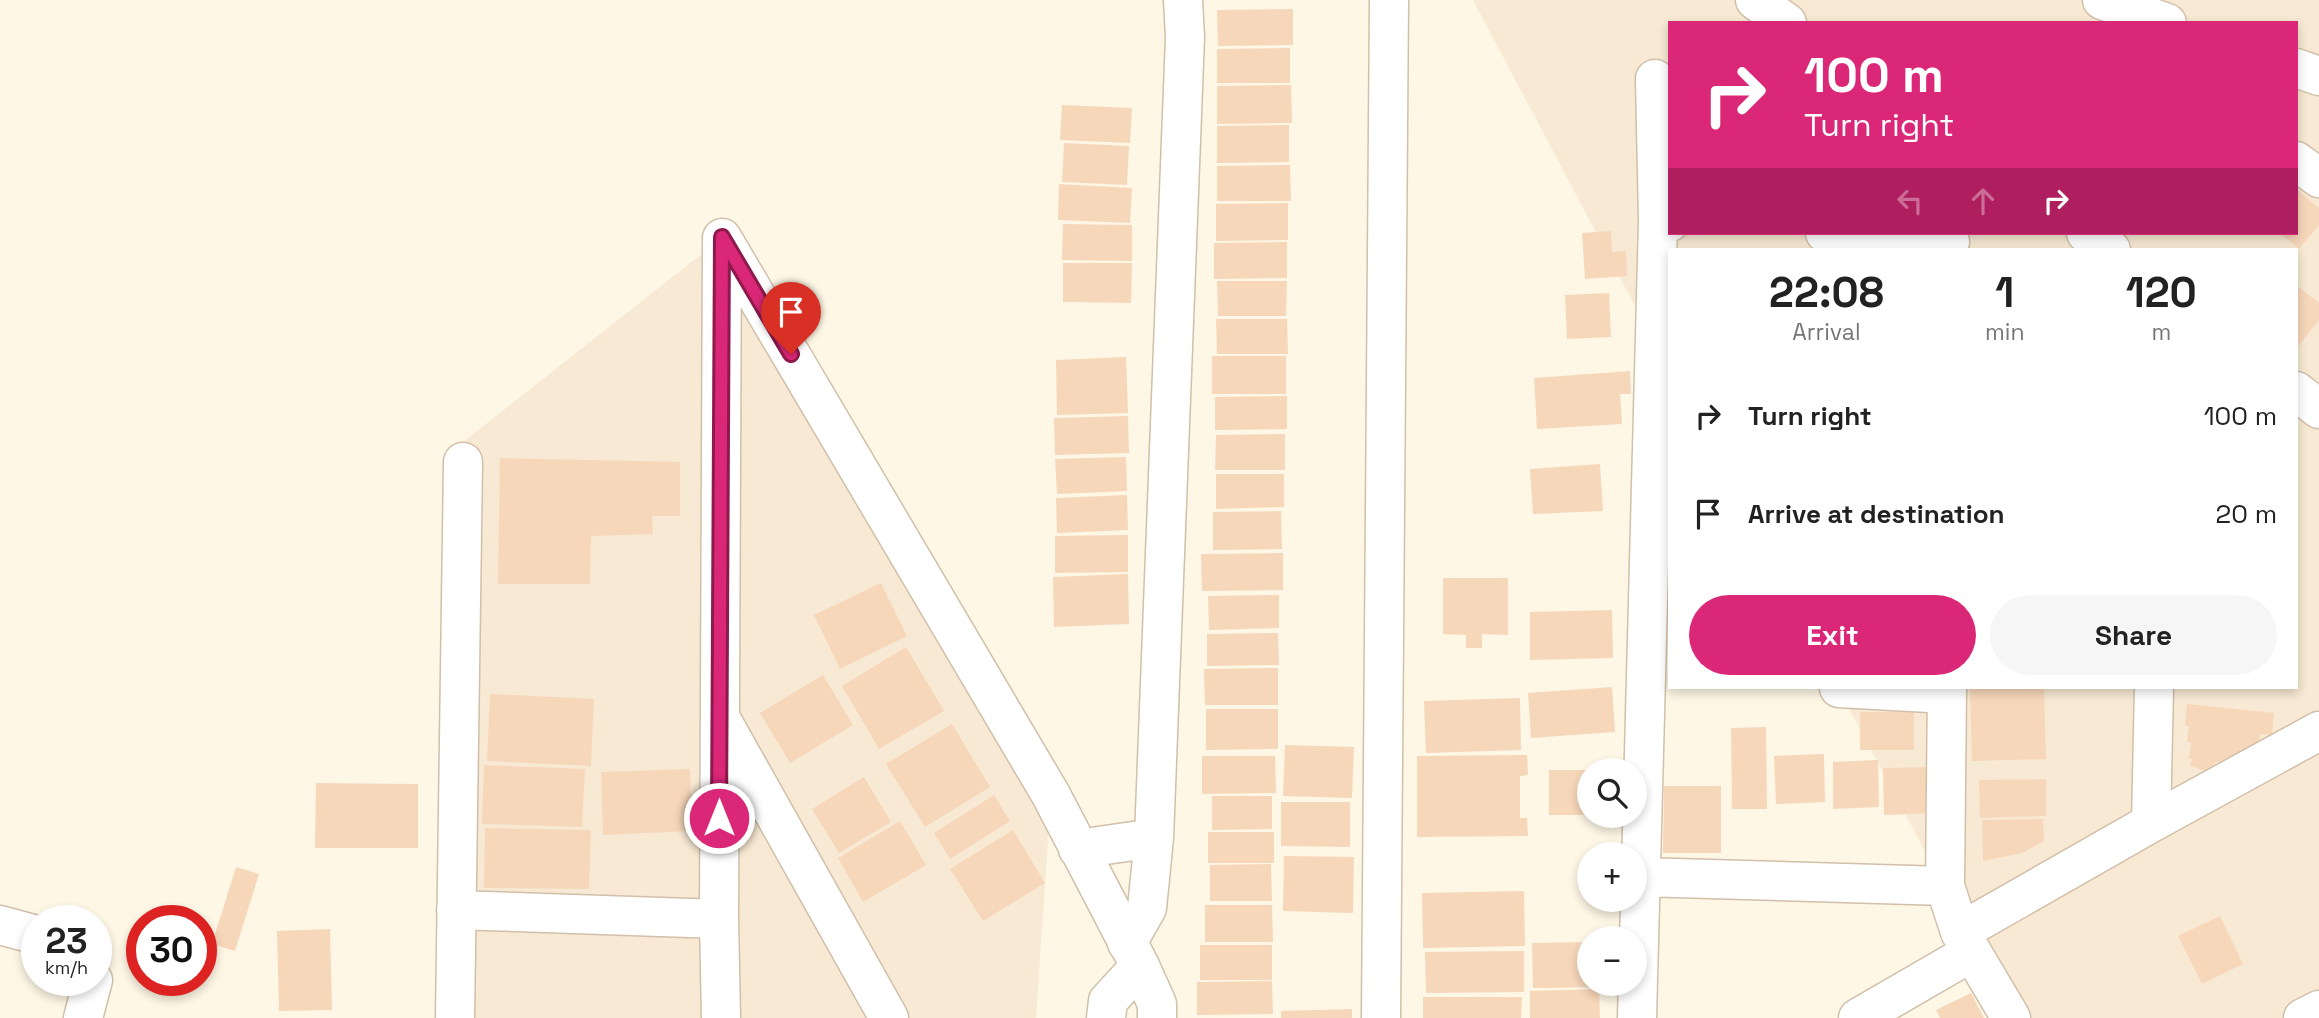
<!DOCTYPE html>
<meta charset="utf-8">
<style>
body{margin:0;font-family:"Space Grotesk",sans-serif;background:#f6f6f6;color:#222;height:100vh;display:flex;flex-direction:column;font-size:26px;white-space:nowrap}
*{box-sizing:border-box;margin:0}
p{font-size:23px;color:#767676}
.icon{flex:none;width:38px;height:38px;fill:none;stroke:currentColor;stroke-width:2;stroke-linecap:round;stroke-linejoin:round}
.map{position:relative;flex:1;overflow:hidden}
.panel{position:absolute;left:1668px;top:248px;width:630px;height:441px;display:flex;flex-direction:column;background:#fff;border-radius:0px;box-shadow:0 4px 10px #0003}
.panel>*{flex:none}
.guide{position:absolute;left:1668px;top:21px;width:630px;height:214px;border-radius:0px;box-shadow:0 4px 10px #0003;background:#db2777;color:#fff;overflow:hidden}
.tools{position:absolute;left:1577px;top:758px;display:grid;gap:14px}
.tools a{display:grid;place-items:center;width:70px;height:70px;border-radius:50%;background:#fff;box-shadow:0 4px 10px #0003;font-size:35px}
.speed{position:absolute;left:21px;top:905px;display:flex;gap:14px;font-size:35px;font-weight:700;text-align:center}
.speed>*{display:grid;place-content:center;width:91px;height:91px;border-radius:50%;background:#fff;box-shadow:0 4px 10px #0003;line-height:1}
.speed small{font-size:18px;font-weight:400}
.speed .limit{border:10px solid #d22;background:#fff;color:#111}
.pin{position:absolute;display:grid;place-items:center;width:60px;height:60px;color:#fff;margin:-72px -30px;border-radius:50% 50% 50% 0;rotate:-45deg;box-shadow:0 0 7px #0007}
.pin .icon{rotate:45deg}
.me{position:absolute;width:77px;margin:-38px;rotate:0deg;stroke-linejoin:round;filter:drop-shadow(0 0 5px #0008)}
.turn{display:flex;align-items:center;gap:24px;height:147px;padding:0 21px;font-size:32px}
.turn .icon{width:91px;height:91px;stroke-width:2.5}
.turn b{display:block;font-size:49px;line-height:60px}
.lanes{display:flex;align-items:center;height:66px;padding:0 21px;background:#0003;justify-content:center;gap:35px;direction:ltr}
.lanes .off{opacity:.35}
.eta{display:flex;justify-content:space-evenly;align-items:center;height:119px;text-align:center}
.eta b{font-size:42px;font-weight:800;line-height:49px}
.action{display:flex;gap:14px;margin-top:auto;padding:14px 21px}
.action a{flex:1;height:80px;border-radius:42px;background:#db2777;color:#fff;font-size:28px;font-weight:800;line-height:80px;text-align:center}
.action a+a{background:#f6f6f6;color:#222}
ul{padding:0;list-style:none}
li{display:flex;align-items:center;gap:21px;height:98px;padding:0 21px}
li div{flex:1}
li b{display:block;font-size:26px}
li em{font-style:normal}
.map>svg:first-child{display:block}
.residential{fill:#f7e9d3;fill-rule:evenodd}
.building{fill:#f7d7ba}
.lines{fill:none;stroke-linecap:round;stroke-linejoin:round}
.minor-casing{stroke:#d2bfa9;stroke-width:41}
.tertiary-casing{stroke:#d2bfa9;stroke-width:41}
.minor{stroke:#fff;stroke-width:38}
.tertiary{stroke:#fff;stroke-width:38}
.route-casing{stroke:#8e194d;stroke-width:18}
.route{stroke:#db2777;stroke-width:12}
</style>
<div class="map">
<svg width="2319" height="1018" viewBox="0 0 2319 1018">
<rect width="100%" height="100%" fill="#fef7e5"/>
<path class="residential" d="M1473 0H2319V1018H2014L1838 688H2296V250H1670L1669 370ZM1670 23H2296V233H1670Z
M722 238 1051 795 1036 1018H454L444 457Z"/>
<path class="building" d="M1293 9V45L1218 46 1217 10Z
M1290 48V83H1217V49Z
M1291 85 1292 123 1217 124V86Z
M1062 105 1132 108 1130 143 1060 140Z
M1289 125V162L1217 163V126Z
M1064 143 1129 146 1127 185 1062 182Z
M1290 165 1291 201H1217V166Z
M1059 184 1132 188 1130 223 1058 220Z
M2296 189 2319 208V225L2299 249 2280 233H2296Z
M1288 203V240L1216 241V204Z
M1063 224 1132 225V261L1062 260Z
M1611 231 1612 252 1626 251 1627 276 1585 279 1582 233Z
M1287 242V278L1214 279V243Z
M1063 263H1132L1131 303 1063 302Z
M1217 281H1287L1286 316H1218Z
M2296 285 2319 303V320L2296 349Z
M1609 293 1611 337 1567 339 1565 295Z
M1216 319H1287L1288 354H1217Z
M1212 356H1286V394H1212Z
M1126 357 1128 413 1057 415 1056 360Z
M1630 371 1631 394H1620L1622 424 1537 429 1534 378Z
M1287 396V429L1215 430V397Z
M1128 416 1129 453 1055 455 1054 418Z
M1285 434V470H1215L1216 435Z
M1126 457 1127 491 1057 494 1055 459Z
M500 458 680 462V516H652L653 534 591 536 590 584H498Z
M1600 464 1603 511 1533 514 1530 469Z
M1216 474H1284V507L1216 509Z
M1127 495 1128 530 1057 533 1056 498Z
M1281 511 1282 549 1213 550V512Z
M1128 535V572L1055 573V536Z
M1283 553V590L1202 591 1201 554Z
M1128 574 1129 624 1054 627 1053 577Z
M1443 578H1508V635L1482 634V648H1466V635L1443 634Z
M881 583 907 636 840 669 814 615Z
M1279 595V628L1209 630 1208 596Z
M1612 610 1613 658 1530 660V612Z
M1278 633 1279 665 1207 666V634Z
M906 647 944 711 879 749 842 686Z
M1278 668V705H1205L1204 669Z
M823 675 853 725 790 763 760 713Z
M1612 687 1615 732 1531 738 1528 693Z
M1970 688H2044L2046 759 1972 761Z
M490 694 594 699 591 766 487 761Z
M1520 698 1521 750 1426 753 1424 701Z
M2187 704 2274 713 2272 735 2260 734 2258 752 2241 749 2239 766 2215 762 2212 773 2190 766 2192 759H2189L2191 743 2187 742 2189 726H2185Z
M1206 709H1278V749L1206 750Z
M1860 712H1914V750H1860Z
M952 724 990 787 925 827 886 764Z
M1766 727 1767 809H1732L1731 728Z
M1285 745 1354 747 1352 798 1283 796Z
M1824 754 1825 802 1776 804 1774 756Z
M1527 755 1528 775 1520 776V818H1527L1528 836 1417 837V756Z
M1202 756H1275L1276 793 1202 794Z
M1878 760 1879 807 1833 809V762Z
M484 765 585 769 582 827 482 824Z
M1935 767 1937 813 1884 815 1883 768Z
M690 769 692 831 603 835 601 772Z
M1549 770H1589V815H1549Z
M864 777 891 822 839 853 812 809Z
M2046 779V816L1980 818 1979 780Z
M316 783 418 784V848H315Z
M1664 786H1721V853H1663Z
M994 795 1010 821 950 859 934 833Z
M1212 796H1272V829L1212 830Z
M1281 802H1350V847L1281 846Z
M2043 819 2044 841 2022 853 1983 861 1982 820Z
M900 821 926 865 863 902 838 858Z
M485 828 591 830 589 889 484 888Z
M1013 830 1045 883 983 921 950 869Z
M1208 832H1274V863H1208Z
M1284 856 1354 857 1353 913 1283 911Z
M1271 864 1272 901H1210V865Z
M236 867 259 874 235 951 212 944Z
M1524 891 1525 946 1423 948 1422 893Z
M1205 905H1272L1273 942H1205Z
M2220 916 2243 964 2202 984 2178 936Z
M330 929 332 1010 279 1011 277 931Z
M1589 942V984H1612V987L1533 988 1532 943Z
M1200 945H1272V980H1200Z
M1524 951V992L1426 993 1425 952Z
M1272 981 1273 1014 1197 1015V982Z
M1599 989 1600 1018H1530V991Z
M1971 993 1984 1018H1940L1936 1010Z
M1423 997H1522L1521 1018H1423Z
M1352 1009V1018H1281V1011Z"/>
<g class="lines">
<defs>
<path id="minor" d="M1755 0 1787 23
M2102 0 2167 23
M2296 68 2319 76
M1655 79 1658 221
M2296 161 2319 178
M1825 233 1950 242
M2086 233 2111 250
M2296 391 2319 409
M1839 688 1947 694
M1947 688 1945 886 1960 932 2011 1018
M721 719 889 1018
M2151 823 2154 688
M1078 849 1154 838
M1641 877 1945 886
M456 910 719 919
M0 925 37 935
M1960 932 2151 823 2319 731
M1127 943 1147 908 1154 838 1185 37 1183 0
M83 1018 93 980
M455 1018 463 462
M721 1018 719 919 722 238 1051 795 1140 966 1157 1004V1018
M1106 1018 1108 1001 1140 966
M1381 1018 1389 0
M1637 1018 1658 221 1670 222
M1858 1018 1972 952"/>
<path id="tertiary" d="M2303 1018 2319 1010"/>
</defs>
<use href="#minor" class="minor-casing"/>
<use href="#tertiary" class="tertiary-casing"/>
<use href="#minor" class="minor"/>
<use href="#tertiary" class="tertiary"/>
</g>
<g class="lines">
<defs>
<path id="route" d="M719 818 722 237 791 354"/>
</defs>
<use href="#route" class="route-casing"/>
<use href="#route" class="route"/>
</g>
</svg>
<div class="tools">
<a><svg class="icon" aria-label="search" viewBox="0 0 24 24"><circle cx="10" cy="10" r="6"/><path d="M15 15l6 6"/></svg></a>
<a>+</a>
<a>−</a>
</div>
<div class="speed"><div>23<small>km/h</small></div><div class="limit">30</div></div>
<div class="pin" style="left:791px;top:354px;background:#d93025"><svg class="icon" aria-label="arrive" viewBox="0 0 24 24"><path d="M6 21V4h12l-3 4 3 4H6"/></svg></div>
<svg class="me" style="left:719px;top:818px" viewBox="-20 -20 40 40"><circle r="17" fill="#db2777" stroke="#fff" stroke-width="3"/><path d="M0-11L8 9 0 5-8 9z" fill="#fff"/></svg>
<div class="guide">
<div class="turn"><svg class="icon" aria-label="right" viewBox="0 0 24 24"><path d="M7 20v-9h11M14 6l5 5-5 5"/></svg><div><b>100 m</b>Turn right</div></div>
<div class="lanes"><svg class="icon off" aria-label="left" viewBox="0 0 24 24"><path d="M17 20v-9H6M10 6l-5 5 5 5"/></svg><svg class="icon off" aria-label="ahead" viewBox="0 0 24 24"><path d="M12 20V5M6 11l6-6 6 6"/></svg><svg class="icon" aria-label="right" viewBox="0 0 24 24"><path d="M7 20v-9h11M14 6l5 5-5 5"/></svg></div>
</div>
<section class="panel">
<div class="eta">
<div><b>22:08</b><p>Arrival</p></div>
<div><b>1</b><p>min</p></div>
<div><b>120</b><p>m</p></div>
</div>
<ul>
<li><svg class="icon" aria-label="right" viewBox="0 0 24 24"><path d="M7 20v-9h11M14 6l5 5-5 5"/></svg><div><b>Turn right</b></div><em>100 m</em></li>
<li><svg class="icon" aria-label="arrive" viewBox="0 0 24 24"><path d="M6 21V4h12l-3 4 3 4H6"/></svg><div><b>Arrive at destination</b></div><em>20 m</em></li>
</ul>
<div class="action"><a>Exit</a><a>Share</a></div>
</section>
</div>
